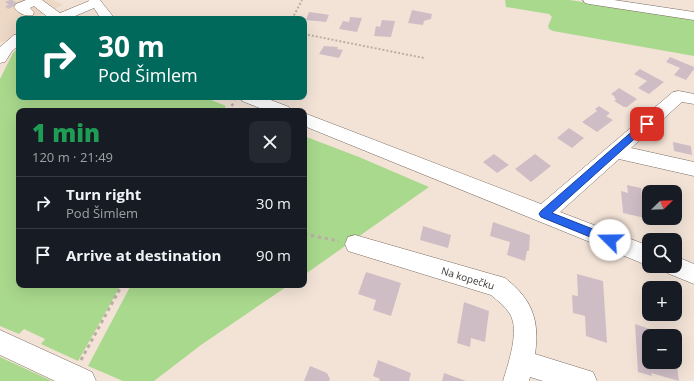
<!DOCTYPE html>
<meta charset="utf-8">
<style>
body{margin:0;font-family:"Open Sans",sans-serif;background:#242831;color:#f1f3f6;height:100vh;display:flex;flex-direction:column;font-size:15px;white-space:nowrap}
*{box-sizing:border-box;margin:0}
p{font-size:13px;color:#9ea1a6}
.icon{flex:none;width:22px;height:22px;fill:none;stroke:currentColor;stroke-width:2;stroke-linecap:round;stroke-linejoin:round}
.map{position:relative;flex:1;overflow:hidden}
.side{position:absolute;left:16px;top:108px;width:291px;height:180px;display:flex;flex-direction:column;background:#171b24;border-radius:8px;box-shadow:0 4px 16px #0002}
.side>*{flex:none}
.hud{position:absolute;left:16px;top:16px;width:291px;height:84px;border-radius:8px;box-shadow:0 4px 16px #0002;background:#00695c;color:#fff;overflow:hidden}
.needle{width:26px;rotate:67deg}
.buttons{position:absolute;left:642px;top:185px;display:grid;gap:8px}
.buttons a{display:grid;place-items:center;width:40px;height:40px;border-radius:8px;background:#171b24;box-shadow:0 4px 16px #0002;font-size:20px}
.pin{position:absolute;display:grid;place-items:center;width:34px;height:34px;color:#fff;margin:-17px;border-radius:8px;box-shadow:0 2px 6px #0006}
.me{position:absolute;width:44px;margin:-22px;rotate:292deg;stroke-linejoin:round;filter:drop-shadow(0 0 3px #0008)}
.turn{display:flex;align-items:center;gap:14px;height:84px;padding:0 16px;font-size:18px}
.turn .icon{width:52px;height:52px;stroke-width:2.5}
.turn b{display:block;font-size:28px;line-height:34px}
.round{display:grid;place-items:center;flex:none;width:42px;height:42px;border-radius:8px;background:#242831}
.head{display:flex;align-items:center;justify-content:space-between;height:68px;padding:0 16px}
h1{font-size:24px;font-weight:800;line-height:30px;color:#1e9e55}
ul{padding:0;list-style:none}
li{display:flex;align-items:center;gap:12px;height:52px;padding:0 16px;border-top:1px solid #363941}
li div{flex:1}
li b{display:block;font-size:15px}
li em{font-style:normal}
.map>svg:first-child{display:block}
.built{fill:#edd8c6}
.green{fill:#a9d98d}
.building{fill:#cfbdc5}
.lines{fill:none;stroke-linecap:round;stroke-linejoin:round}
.minor-casing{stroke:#7a6c61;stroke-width:1}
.path-far2{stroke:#bbaea4;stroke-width:2;stroke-dasharray:2 2;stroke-linecap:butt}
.path-far1{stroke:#bbaea4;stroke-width:2.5;stroke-dasharray:3 3;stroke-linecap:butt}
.path{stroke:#bbaea4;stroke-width:3;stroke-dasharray:3.5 3.5;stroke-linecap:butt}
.minor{fill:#fff;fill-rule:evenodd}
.route{fill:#2563eb;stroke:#184099}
.labels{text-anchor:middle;stroke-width:3;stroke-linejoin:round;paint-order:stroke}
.street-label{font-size:10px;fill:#3c3631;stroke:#fff}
</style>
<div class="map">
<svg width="694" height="381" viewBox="0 0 694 381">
<rect width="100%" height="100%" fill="#f3e3d7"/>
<path class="built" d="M0 0H53L63 5 31 19H19V32L7 41 0 42Z"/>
<path class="green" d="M505 0H570L694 20V56L553 31 549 29 548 26 552 17 549 14 506 7Z
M19 47V97H204L226 106 223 111H19V285H121L78 361 41 344 45 339 24 329 19 334 0 326V79L13 53Z
M304 136 359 157 429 187 304 275Z
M131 285H289L201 345 154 381H123L88 366Z
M0 357 52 381H0Z"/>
<path class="building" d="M10 0H12L18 4 8 9 5 6 9 5 5 2Z
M412 10 432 14 431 19 424 21 423 25 408 23Z
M309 12 324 14 329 15 326 22 306 20Z
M350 17 362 18 357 32 339 29 343 21 349 22Z
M382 20 395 21 391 37 374 36 376 26 380 27Z
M324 46 338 47 337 49 343 50 339 58 319 54Z
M670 57 694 67V69L686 80 674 75 680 68 666 62Z
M640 69 664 82 649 94 638 88 647 81 634 74Z
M619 88 637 99 627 107H624L614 101 616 100 614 96 611 94Z
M599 106 610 113 606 116 613 120 597 132 582 122 597 111 595 109Z
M569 128 584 138 572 148 557 138Z
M673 142 691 146 692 155 674 151Z
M494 154 509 165 497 173 483 162Z
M535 154 551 166 531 182 515 169Z
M627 185 641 188 645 218 623 213 621 191 628 193Z
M493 222 530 235 529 251H527L525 261 507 255 510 242 490 236Z
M423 226 451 235 448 248 420 240Z
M366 272 401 283 391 316 373 310 376 300 358 294Z
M577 274 603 281 607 343 586 336 585 316 573 313 572 295 578 296Z
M464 302 489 311 485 342 471 338 470 347 457 343Z
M635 324 671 336H649V362H675L676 359 679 381 651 373 652 376 638 372Z
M378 360 411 373 409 381H379L380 379 373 376Z
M310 366 327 373 330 379 329 381H304Z
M444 373 466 381H442Z"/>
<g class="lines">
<defs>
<path id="minor" d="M26 0H42L60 13 89 1 88 0H100L115 19H101L94 8 68 19H50L34 6 30 8 34 12 33 15C25 17 18 13 14 7L16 4Z
M583 0H614L694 12V20L589 4 585 3Z
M19 34V45L12 51 5 62 0 63V47L14 35Z
M679 91 694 94V104L682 102 631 148 694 162V176L619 159 560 212 649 246V266L304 126V113L541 204 673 92Z
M240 97H263L289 107 291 111H267L242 101Z
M355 235 505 278C532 299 540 320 535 354L593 372 597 381H543L530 377 529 381H503C508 364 520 331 510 314 505 306 498 301 491 295L348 251 345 244 348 237Z
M675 256 694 264V284L667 273 664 266H675Z
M0 330 92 372 96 381H55L0 355Z"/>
</defs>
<use href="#minor" class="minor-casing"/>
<path class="path-far2" d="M292 19 302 0
M304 34 424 58"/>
<path class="path-far1" d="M228 111 235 101"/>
<path class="path" d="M304 234 339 241
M81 360 122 285"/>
<use href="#minor" class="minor"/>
</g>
<path class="route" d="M644 121H647L651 124 552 213 613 237 615 240 613 243 610 245 541 217 539 214 541 211Z"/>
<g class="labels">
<g class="street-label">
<text transform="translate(468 278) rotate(17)" y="4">Na kopečku</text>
</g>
</g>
</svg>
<div class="buttons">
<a><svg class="needle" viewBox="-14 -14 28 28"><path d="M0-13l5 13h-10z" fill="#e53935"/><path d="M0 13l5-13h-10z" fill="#9ea1a6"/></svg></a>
<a><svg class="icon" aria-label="search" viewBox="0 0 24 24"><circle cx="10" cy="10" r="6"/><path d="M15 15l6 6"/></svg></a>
<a>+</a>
<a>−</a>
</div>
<div class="pin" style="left:647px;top:124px;background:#d93025"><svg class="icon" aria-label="arrive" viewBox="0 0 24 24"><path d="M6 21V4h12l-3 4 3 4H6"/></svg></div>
<svg class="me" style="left:610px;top:240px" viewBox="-20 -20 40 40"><circle r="19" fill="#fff"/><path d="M0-13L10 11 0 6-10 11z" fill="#2563eb"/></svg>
<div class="hud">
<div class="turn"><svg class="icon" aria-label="right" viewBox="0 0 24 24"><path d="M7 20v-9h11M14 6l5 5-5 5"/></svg><div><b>30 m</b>Pod Šimlem</div></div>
</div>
<section class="side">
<div class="head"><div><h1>1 min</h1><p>120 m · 21:49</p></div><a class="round"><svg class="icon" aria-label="close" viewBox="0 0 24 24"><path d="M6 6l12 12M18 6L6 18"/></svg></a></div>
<ul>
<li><svg class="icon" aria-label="right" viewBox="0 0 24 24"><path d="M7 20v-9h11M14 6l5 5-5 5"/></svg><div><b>Turn right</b><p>Pod Šimlem</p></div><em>30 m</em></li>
<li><svg class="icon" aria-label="arrive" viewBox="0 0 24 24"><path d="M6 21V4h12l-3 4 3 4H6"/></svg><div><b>Arrive at destination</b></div><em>90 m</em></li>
</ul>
</section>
</div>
